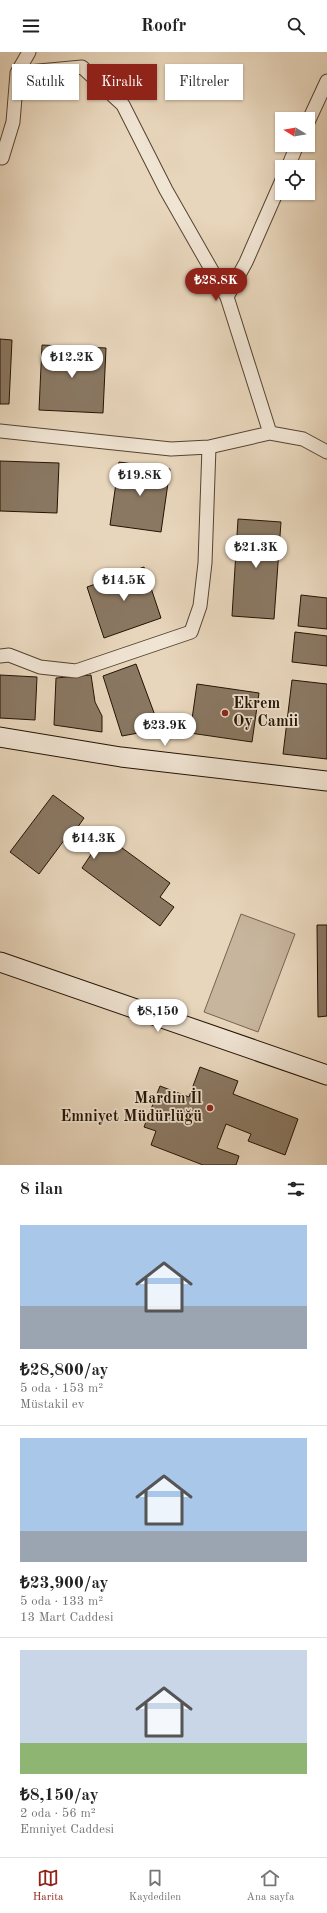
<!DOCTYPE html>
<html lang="tr">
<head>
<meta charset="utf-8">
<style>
  :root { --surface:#fff; --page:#f6f6f6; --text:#222; --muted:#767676; --line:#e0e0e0; --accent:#8f2418 }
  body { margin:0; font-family:"Old Standard TT",serif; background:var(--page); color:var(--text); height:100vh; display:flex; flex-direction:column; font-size:15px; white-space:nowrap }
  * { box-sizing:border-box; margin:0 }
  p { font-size:13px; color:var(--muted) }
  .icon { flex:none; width:22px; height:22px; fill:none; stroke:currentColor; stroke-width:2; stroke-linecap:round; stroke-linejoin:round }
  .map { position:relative; height:1113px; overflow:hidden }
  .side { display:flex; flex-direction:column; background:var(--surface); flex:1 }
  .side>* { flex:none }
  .banner { position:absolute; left:12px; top:12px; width:303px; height:36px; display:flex; gap:8px }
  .needle { width:26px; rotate:281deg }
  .buttons { position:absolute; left:275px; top:60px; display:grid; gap:8px }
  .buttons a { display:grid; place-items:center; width:40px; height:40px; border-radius:0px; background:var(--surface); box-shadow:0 1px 3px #0004; font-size:20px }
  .price { position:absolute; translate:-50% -34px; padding:0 9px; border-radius:14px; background:#fff; color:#222; font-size:13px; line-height:26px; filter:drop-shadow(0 1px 2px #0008) }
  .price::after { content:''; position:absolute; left:50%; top:24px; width:12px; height:9px; margin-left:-6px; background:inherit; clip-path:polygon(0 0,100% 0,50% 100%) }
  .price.selected { background:var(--accent); color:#fff }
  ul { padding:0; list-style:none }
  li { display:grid; align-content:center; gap:8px; height:212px; padding:0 20px }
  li+li { border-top:1px solid var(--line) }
  li span { display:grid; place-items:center; height:124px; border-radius:0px; color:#555 }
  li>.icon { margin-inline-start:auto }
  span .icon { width:72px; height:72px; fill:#fffc; stroke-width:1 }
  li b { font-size:17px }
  h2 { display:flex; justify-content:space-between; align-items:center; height:48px; padding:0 20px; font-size:17px }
  .chip { padding:0 14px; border-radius:0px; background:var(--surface); box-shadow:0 1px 3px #0004; font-size:14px; line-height:36px }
  .chip.selected { background:var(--accent); color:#fff }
  header { display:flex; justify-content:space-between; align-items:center; height:52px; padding:0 20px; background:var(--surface); font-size:18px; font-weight:700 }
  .dock { display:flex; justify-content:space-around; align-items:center; height:56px; border-top:1px solid var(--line); background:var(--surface); font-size:11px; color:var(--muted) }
  .dock a { display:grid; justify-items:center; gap:2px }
  .dock .selected { color:var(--accent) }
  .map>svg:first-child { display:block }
</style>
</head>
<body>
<header><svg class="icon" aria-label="menu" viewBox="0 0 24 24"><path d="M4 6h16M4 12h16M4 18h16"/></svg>Roofr<svg class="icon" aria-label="search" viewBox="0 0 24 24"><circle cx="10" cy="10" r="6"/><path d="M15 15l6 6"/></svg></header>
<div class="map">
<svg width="327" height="1113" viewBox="0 0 327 1113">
  <rect width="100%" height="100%" fill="#e8d6bc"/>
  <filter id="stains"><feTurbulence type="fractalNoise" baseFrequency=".005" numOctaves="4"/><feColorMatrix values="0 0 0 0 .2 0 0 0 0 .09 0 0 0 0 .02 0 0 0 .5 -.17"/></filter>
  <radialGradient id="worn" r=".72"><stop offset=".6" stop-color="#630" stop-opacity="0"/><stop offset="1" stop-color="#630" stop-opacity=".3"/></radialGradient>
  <path fill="#c7b59d" stroke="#766450" d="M241,862L295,882L258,980L204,960Z"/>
  <path fill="#8a7863" stroke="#241203" d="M0,287L12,288L9,352H0Z
    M42,293L106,296L103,361L39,358Z
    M0,409L59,411L57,461L0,459Z
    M119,410L170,417L161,480L110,473Z
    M238,467L281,470L274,567L232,564Z
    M144,515L161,566L104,586L87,535Z
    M301,543L327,546V577L298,574Z
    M295,580L327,584V614L292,610Z
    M136,612L160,677L122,684L103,624Z
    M0,623L37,625L35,668L0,666Z
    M91,623L95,650L102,664V680L54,673L56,626Z
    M292,628L327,632V707L283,702Z
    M197,632L259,641L252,690L190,681Z
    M53,743L84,766L75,779L95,793L103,782L170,831L160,845L174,855L160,874L82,816L92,801L68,783L39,822L10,800Z
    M317,873H327V964L318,965Z
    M200,1015L238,1029L233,1042L298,1067L285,1103L248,1089L251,1082L226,1072L217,1096L239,1104L236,1113H203L151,1093L156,1079L144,1075L160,1034L189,1045Z"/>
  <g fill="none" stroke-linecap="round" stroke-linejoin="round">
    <defs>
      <path id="street" d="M17,21L82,15L123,53L166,138L227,245
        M308,70L327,29
        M2,106L13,70L17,21L29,0
        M288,115L297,93
        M0,379L171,397L209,395L270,381L303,387L327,400
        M270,381L227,245L246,210L282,128
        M0,604L9,603L40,615L76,619L191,580L200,554L205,511L209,395"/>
      <path id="secondary" d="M0,685L121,705L327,729
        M0,910L327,1023"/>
    </defs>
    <use href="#street" stroke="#554331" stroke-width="15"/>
    <use href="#secondary" stroke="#241203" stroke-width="21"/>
    <use href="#street" stroke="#f0e4d3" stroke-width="13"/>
    <use href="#secondary" stroke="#f0e4d3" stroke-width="19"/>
  </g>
  <g fill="#8f2418" stroke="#f0e4d3" stroke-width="1.5">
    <circle cx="225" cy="661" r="4"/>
    <circle cx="210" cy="1056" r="4"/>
  </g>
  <g text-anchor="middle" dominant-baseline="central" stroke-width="3.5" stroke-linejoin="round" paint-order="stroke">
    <g font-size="16" font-weight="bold" fill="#241203" stroke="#f0e4d3" text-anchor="start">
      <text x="233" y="652">Ekrem<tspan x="233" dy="18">Oy Camii</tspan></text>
      <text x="202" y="1047" text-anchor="end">Mardin İl<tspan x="202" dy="18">Emniyet Müdürlüğü</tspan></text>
    </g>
  </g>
  <rect width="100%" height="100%" filter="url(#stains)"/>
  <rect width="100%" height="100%" fill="url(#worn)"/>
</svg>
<div class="buttons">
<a><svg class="needle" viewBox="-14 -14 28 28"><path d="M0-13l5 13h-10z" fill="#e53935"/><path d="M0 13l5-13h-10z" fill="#767676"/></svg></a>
<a><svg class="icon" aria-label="locate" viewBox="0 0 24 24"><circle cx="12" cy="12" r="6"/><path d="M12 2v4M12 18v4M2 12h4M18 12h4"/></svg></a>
</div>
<b class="price selected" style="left:216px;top:250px">₺28.8K</b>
<b class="price" style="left:72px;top:327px">₺12.2K</b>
<b class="price" style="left:140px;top:445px">₺19.8K</b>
<b class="price" style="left:256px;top:517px">₺21.3K</b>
<b class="price" style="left:124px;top:550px">₺14.5K</b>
<b class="price" style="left:165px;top:695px">₺23.9K</b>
<b class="price" style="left:94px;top:808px">₺14.3K</b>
<b class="price" style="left:158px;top:981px">₺8,150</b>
<div class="banner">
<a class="chip">Satılık</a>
<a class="chip selected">Kiralık</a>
<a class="chip">Filtreler</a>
</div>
</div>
<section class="side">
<h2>8 ilan<svg class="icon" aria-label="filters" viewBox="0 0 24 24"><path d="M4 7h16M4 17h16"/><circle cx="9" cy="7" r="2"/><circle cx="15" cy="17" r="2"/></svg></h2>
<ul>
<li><span style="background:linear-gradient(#a9c7e8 65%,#9aa5b1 0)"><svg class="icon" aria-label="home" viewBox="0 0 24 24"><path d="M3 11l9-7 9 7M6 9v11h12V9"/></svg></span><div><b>₺28,800/ay</b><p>5 oda · 153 m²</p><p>Müstakil ev</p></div></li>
<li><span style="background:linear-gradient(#a9c7e8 75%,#9aa5b1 0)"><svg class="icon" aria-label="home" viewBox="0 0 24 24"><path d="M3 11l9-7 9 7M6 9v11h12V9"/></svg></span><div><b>₺23,900/ay</b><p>5 oda · 133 m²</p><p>13 Mart Caddesi</p></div></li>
<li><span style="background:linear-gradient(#c9d6e8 75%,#8fb573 0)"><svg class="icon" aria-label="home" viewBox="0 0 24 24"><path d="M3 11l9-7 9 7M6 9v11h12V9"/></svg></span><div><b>₺8,150/ay</b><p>2 oda · 56 m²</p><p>Emniyet Caddesi</p></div></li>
</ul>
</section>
<nav class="dock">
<a class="selected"><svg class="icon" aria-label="map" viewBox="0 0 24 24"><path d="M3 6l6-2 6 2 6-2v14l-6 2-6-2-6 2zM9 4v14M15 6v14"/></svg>Harita</a>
<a><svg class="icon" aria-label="saved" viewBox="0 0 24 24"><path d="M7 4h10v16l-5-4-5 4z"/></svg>Kaydedilen</a>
<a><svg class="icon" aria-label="home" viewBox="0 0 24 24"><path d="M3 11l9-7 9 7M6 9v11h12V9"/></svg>Ana sayfa</a>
</nav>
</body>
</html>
